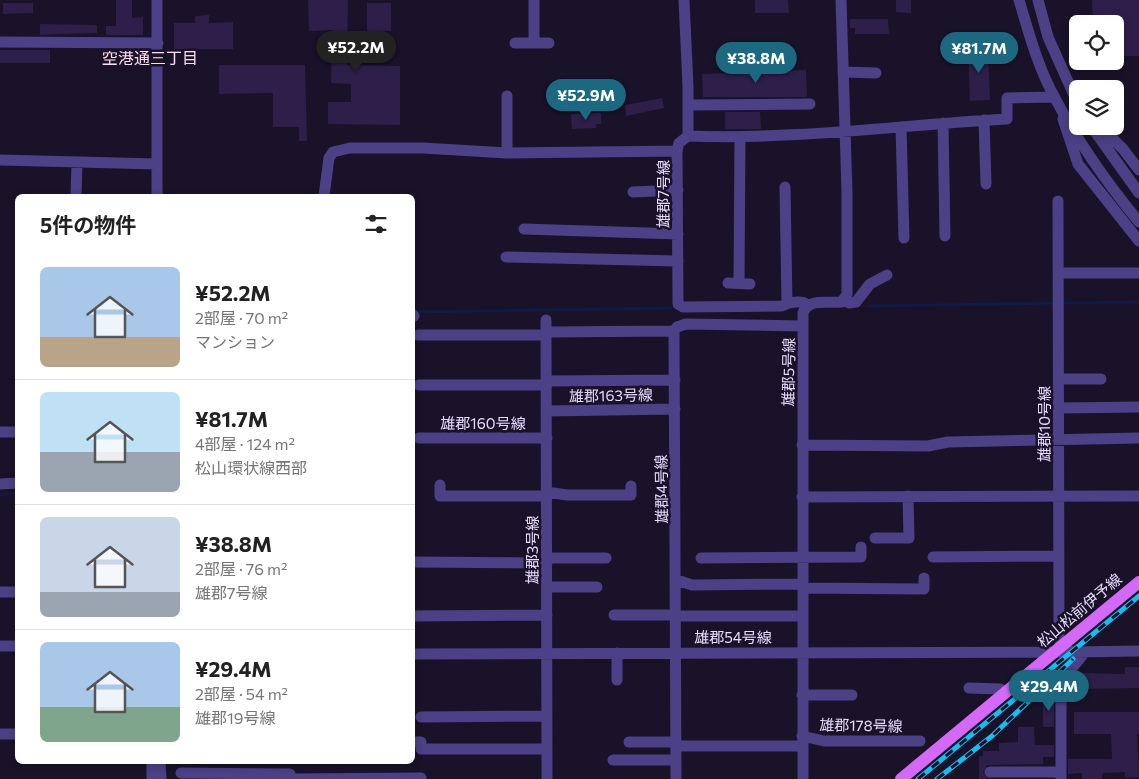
<!DOCTYPE html>
<html lang="ja">
<head>
<meta charset="utf-8">
<style>
  :root { --surface:#fff; --page:#f6f6f6; --text:#222; --muted:#767676; --line:#e0e0e0; --accent:#1b6880 }
  body { margin:0; font-family:Commissioner,"Noto Sans JP",sans-serif; background:var(--page); color:var(--text); height:100vh; display:flex; flex-direction:column; font-size:19px; white-space:nowrap }
  * { box-sizing:border-box; margin:0 }
  p { font-size:16px; color:var(--muted) }
  .icon { flex:none; width:28px; height:28px; fill:none; stroke:currentColor; stroke-width:2; stroke-linecap:round; stroke-linejoin:round }
  .map { position:relative; flex:1; overflow:hidden }
  .details { position:absolute; left:15px; top:194px; width:400px; height:570px; display:flex; flex-direction:column; background:var(--surface); border-radius:8px; box-shadow:0 2px 8px #0003 }
  .details>* { flex:none }
  .fabs { position:absolute; left:1069px; top:15px; display:grid; gap:10px }
  .fabs a { display:grid; place-items:center; width:55px; height:55px; border-radius:8px; background:var(--surface); box-shadow:0 2px 8px #0003; font-size:25px }
  .price { position:absolute; translate:-50% -42px; padding:0 11px; border-radius:18px; background:var(--accent); color:#fff; font-size:16px; line-height:32px; filter:drop-shadow(0 1px 2px #0008) }
  .price::after { content:''; position:absolute; left:50%; top:30px; width:15px; height:11px; margin-left:-8px; background:inherit; clip-path:polygon(0 0,100% 0,50% 100%) }
  .price.active { background:#222; color:#fff }
  ul { padding:0; list-style:none }
  li { display:flex; align-items:center; gap:15px; height:125px; padding:0 25px }
  li+li { border-top:1px solid var(--line) }
  li span { display:grid; place-items:center; flex:none; width:140px; height:100px; border-radius:8px; color:#555 }
  li>.icon { margin-inline-start:auto }
  span .icon { width:60px; height:60px; fill:#fffc; stroke-width:1 }
  li b { font-size:21px }
  h2 { display:flex; justify-content:space-between; align-items:center; height:60px; padding:0 25px; font-size:21px }
  .map>svg:first-child { display:block }
</style>
</head>
<body>
<div class="map">
<svg width="1139" height="779" viewBox="0 0 1139 779">
  <rect width="100%" height="100%" fill="#191229"/>
  <g fill="none" stroke-linecap="round" stroke-linejoin="round">
    <path stroke="#0e1b46" stroke-width="3" d="M868,306L1139,302
      M415,312L672,308
      M0,495L18,493"/>
  </g>
  <path fill="#2d1f49" d="M116,0H132V18L143,17V35H106V26H116Z
    M308,0H348L347,65L400,66V125L328,124V102H351V84L331,83L332,30L309,31Z
    M755,0H788L789,13H755Z
    M896,0H911V13L896,12Z
    M1092,0H1139V56H1115V24H1093Z
    M3,3H33V13L3,14Z
    M367,3H391V31H367Z
    M209,15V23L233,22V49H174V23H195V16Z
    M850,19H888L889,34H855V28H850Z
    M40,24L97,25V33L40,35Z
    M988,48L990,100L970,101L968,49Z
    M0,50H50V63H0Z
    M219,65H305L307,141H299V127H273V93L219,94Z
    M806,70L807,97H703L702,74Z
    M662,98L664,108L626,116L625,105Z
    M725,112H760L761,129H725Z
    M601,113V124H596V128L572,129L571,114Z
    M1125,667H1139V688L1079,689L1078,673L1125,674Z
    M1054,694V727H1043V699Z
    M1074,712H1139V734H1137L1139,777L1125,778V772L1103,773L1102,779H1082V773L1068,774V759H1112L1111,734H1074Z
    M1018,727H1034L1035,745H1054V757H1043V764L987,765L983,772L988,779H979V756H983V751H999V743L1018,742Z"/>
  <g fill="none" stroke-linecap="round" stroke-linejoin="round">
    <path stroke="#4c4086" stroke-width="11" d="M684,0L688,86V136L679,143L677,151L678,304L683,307L782,306C789,302 802,300 808,305
      M1019,0C1029,33 1038,68 1055,98C1078,142 1107,183 1139,222
      M1038,0L1048,37L1078,104
      M0,42L158,43
      M515,43H549
      M534,43V0
      M843,72L876,73
      M507,96V153
      M688,105L810,104
      M1063,119L1078,164L1139,241
      M984,120L986,184
      M943,123L945,236
      M1091,126L1139,193
      M1100,126L1123,149L1139,170
      M901,127L904,238
      M688,136C795,140 901,125 1007,119V98L1054,97
      M0,160L157,164
      M785,187L787,303
      M633,192L678,190
      M76,196L77,162
      M157,196V0
      M324,196L329,158L333,152L350,148H423L507,153L677,151
      M1058,201L1059,640L1062,647L1072,652L1139,651
      M524,229L678,234
      M506,257L678,261
      M1059,273H1139
      M728,283L750,284
      M739,283L740,138
      M844,300L849,303L856,302L870,284L887,275
      M412,314L414,316
      M546,320L547,779
      M546,332L674,331
      M418,335H546
      M1059,379H1101
      M547,381L675,380
      M419,385H547
      M1059,408L1139,407
      M547,411L675,409
      M0,432H18
      M419,438H547
      M802,445L928,446L948,442L1139,438
      M0,484L18,483
      M440,485V496H547
      M547,492L567,495H631V486
      M802,497L1139,496
      M875,538H909L908,496
      M933,557L1059,556
      M547,558H606
      M701,558L861,557V547
      M412,562L547,563
      M677,580L692,585L803,584
      M547,587H597
      M803,588L924,589V578
      M0,592H18
      M614,615H677
      M412,616L547,615
      M677,616H803
      M0,646H18
      M617,653V680
      M412,654L1072,652
      M969,688L1000,689L1006,692
      M802,695H852
      M421,717L546,716
      M0,734H18
      M802,736L824,741H920
      M412,742H421
      M629,742H676
      M676,746H802
      M421,749H547
      M613,760H676
      M152,761V779
      M160,761L161,779
      M990,772H1061
      M181,773L290,774
      M290,779L421,778
      M676,779L674,331L677,327L686,324L803,326
      M803,779V313C809,297 828,304 842,302L847,294V192L841,0
      M1061,779V685C1065,672 1078,664 1084,652"/>
    <path stroke="#d569f7" stroke-width="12" d="M901,779L1139,582"/>
    <defs>
      <path id="rail" d="M918,779L1139,596
        M937,779L992,736L1073,659"/>
    </defs>
    <use href="#rail" stroke="#13bef2" stroke-width="5"/>
    <use href="#rail" stroke="#191229" stroke-width="3" stroke-dasharray="9" stroke-linecap="butt"/>
  </g>
  <g text-anchor="middle" dominant-baseline="central" stroke-width="5" stroke-linejoin="round" paint-order="stroke">
    <g font-size="15" fill="#e4dcfd" stroke="#191229">
      <text transform="translate(663 194) rotate(-90)">雄郡7号線</text>
      <text transform="translate(788 372) rotate(-89)">雄郡5号線</text>
      <text transform="translate(611 395) rotate(-1)">雄郡163号線</text>
      <text x="483" y="423">雄郡160号線</text>
      <text transform="translate(1044 424) rotate(-90)">雄郡10号線</text>
      <text transform="translate(661 489) rotate(-91)">雄郡4号線</text>
      <text transform="translate(532 550) rotate(-90)">雄郡3号線</text>
      <text transform="translate(1079 610) rotate(-40)">松山松前伊予線</text>
      <text x="733" y="637">雄郡54号線</text>
      <text transform="translate(861 725) rotate(1)">雄郡178号線</text>
    </g>
    <g font-size="16" fill="#fddeee" stroke="#191229">
      <text x="150" y="57">空港通三丁目</text>
    </g>
  </g>
</svg>
<div class="fabs">
<a><svg class="icon" aria-label="locate" viewBox="0 0 24 24"><circle cx="12" cy="12" r="6"/><path d="M12 2v4M12 18v4M2 12h4M18 12h4"/></svg></a>
<a><svg class="icon" aria-label="layers" viewBox="0 0 24 24"><path d="M12 4l9 5-9 5-9-5zM3 14l9 5 9-5"/></svg></a>
</div>
<b class="price active" style="left:356px;top:73px">¥52.2M</b>
<b class="price" style="left:979px;top:74px">¥81.7M</b>
<b class="price" style="left:756px;top:84px">¥38.8M</b>
<b class="price" style="left:586px;top:121px">¥52.9M</b>
<b class="price" style="left:1049px;top:712px">¥29.4M</b>
<section class="details">
<h2>5件の物件<svg class="icon" aria-label="filters" viewBox="0 0 24 24"><path d="M4 7h16M4 17h16"/><circle cx="9" cy="7" r="2"/><circle cx="15" cy="17" r="2"/></svg></h2>
<ul>
<li><span style="background:linear-gradient(#a9c7e8 70%,#b9a48a 0)"><svg class="icon" aria-label="home" viewBox="0 0 24 24"><path d="M3 11l9-7 9 7M6 9v11h12V9"/></svg></span><div><b>¥52.2M</b><p>2部屋 · 70 m²</p><p>マンション</p></div></li>
<li><span style="background:linear-gradient(#bfe0f5 60%,#9aa5b1 0)"><svg class="icon" aria-label="home" viewBox="0 0 24 24"><path d="M3 11l9-7 9 7M6 9v11h12V9"/></svg></span><div><b>¥81.7M</b><p>4部屋 · 124 m²</p><p>松山環状線西部</p></div></li>
<li><span style="background:linear-gradient(#c9d6e8 75%,#9aa5b1 0)"><svg class="icon" aria-label="home" viewBox="0 0 24 24"><path d="M3 11l9-7 9 7M6 9v11h12V9"/></svg></span><div><b>¥38.8M</b><p>2部屋 · 76 m²</p><p>雄郡7号線</p></div></li>
<li><span style="background:linear-gradient(#a9c7e8 65%,#7fa58c 0)"><svg class="icon" aria-label="home" viewBox="0 0 24 24"><path d="M3 11l9-7 9 7M6 9v11h12V9"/></svg></span><div><b>¥29.4M</b><p>2部屋 · 54 m²</p><p>雄郡19号線</p></div></li>
</ul>
</section>
</div>
</body>
</html>
